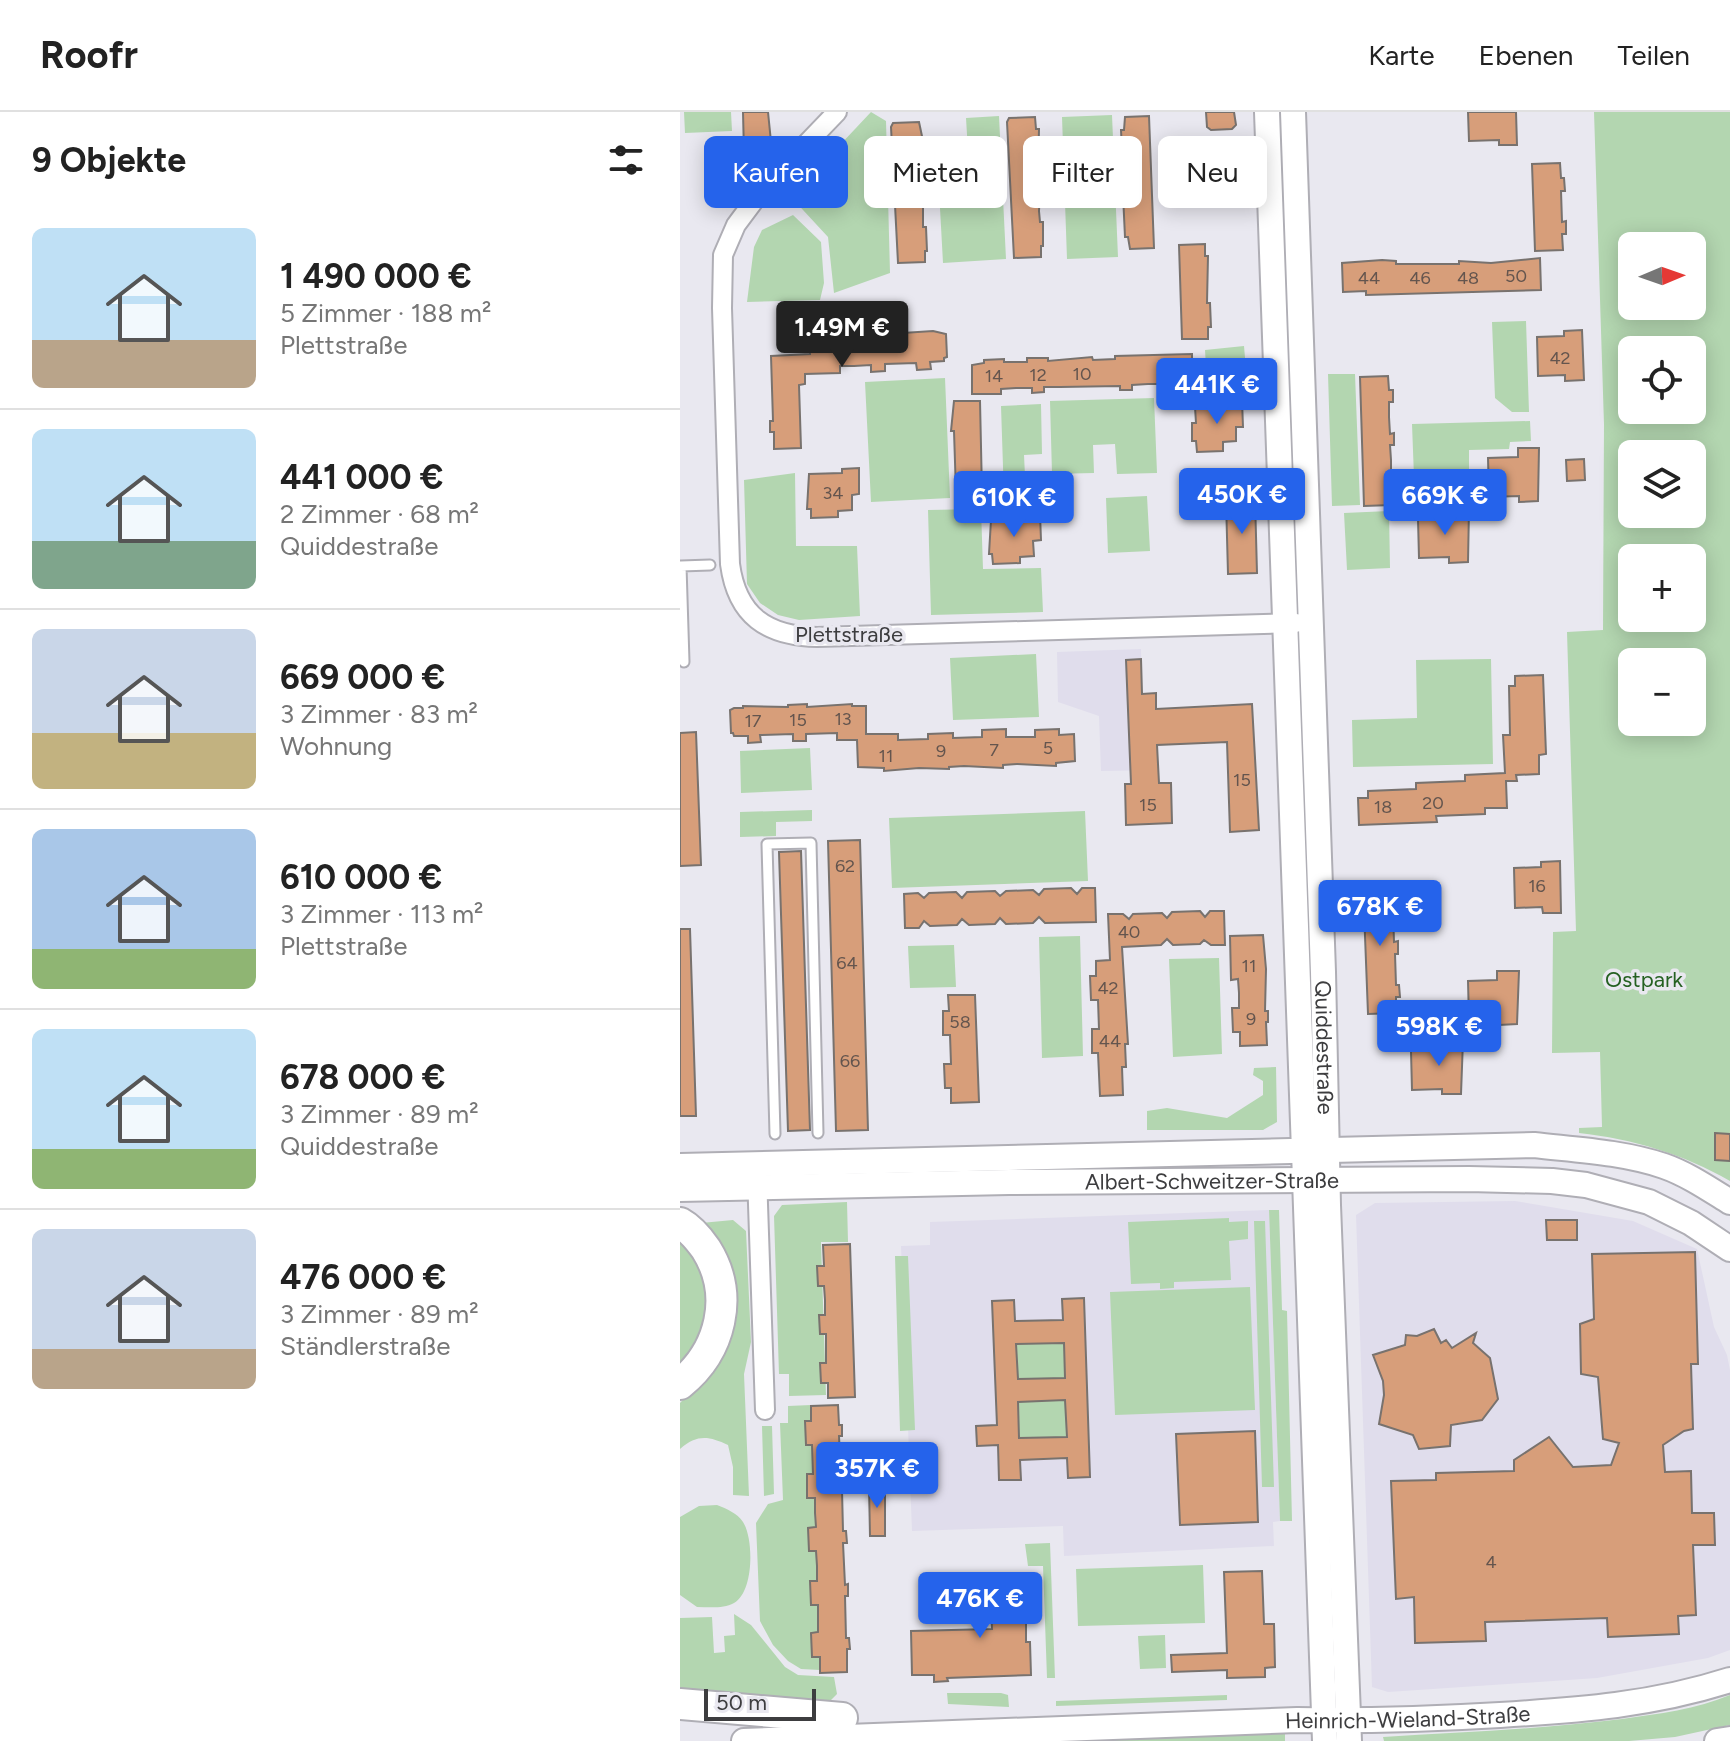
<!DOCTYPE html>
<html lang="de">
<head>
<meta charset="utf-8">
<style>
  :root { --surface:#fff; --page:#f6f6f6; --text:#222; --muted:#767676; --line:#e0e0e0; --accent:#2563eb }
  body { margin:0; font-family:Figtree,sans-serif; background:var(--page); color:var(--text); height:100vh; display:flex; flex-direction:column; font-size:30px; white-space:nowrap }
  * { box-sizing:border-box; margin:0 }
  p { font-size:26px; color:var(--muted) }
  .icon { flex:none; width:44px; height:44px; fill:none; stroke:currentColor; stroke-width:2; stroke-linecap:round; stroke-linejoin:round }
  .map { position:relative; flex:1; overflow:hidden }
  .sheet { display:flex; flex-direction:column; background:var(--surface); width:680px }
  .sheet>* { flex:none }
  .banner { position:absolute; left:24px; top:24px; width:760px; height:72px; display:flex; gap:16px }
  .needle { width:52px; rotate:88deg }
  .fabs { position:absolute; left:938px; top:120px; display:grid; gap:16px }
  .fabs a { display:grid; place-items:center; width:88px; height:88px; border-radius:12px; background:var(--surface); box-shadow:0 4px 20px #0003; font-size:40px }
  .scale { position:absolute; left:24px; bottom:20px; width:112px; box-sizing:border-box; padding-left:8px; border:4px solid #3d3d3f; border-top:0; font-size:22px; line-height:28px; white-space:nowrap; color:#3d3d3f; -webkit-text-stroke:6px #e9e8f0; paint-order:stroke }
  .price { position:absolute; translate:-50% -68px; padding:0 18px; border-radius:8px; background:var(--accent); color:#fff; font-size:26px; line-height:52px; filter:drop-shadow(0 2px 4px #0008) }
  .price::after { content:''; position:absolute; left:50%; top:48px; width:24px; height:18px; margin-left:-12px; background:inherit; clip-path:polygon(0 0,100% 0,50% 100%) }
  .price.on { background:#222; color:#fff }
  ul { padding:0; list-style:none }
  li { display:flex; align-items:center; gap:24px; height:200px; padding:0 32px }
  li+li { border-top:2px solid var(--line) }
  li span { display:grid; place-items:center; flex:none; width:224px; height:160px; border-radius:12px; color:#555 }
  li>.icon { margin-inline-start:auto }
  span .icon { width:96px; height:96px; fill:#fffc; stroke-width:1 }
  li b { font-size:34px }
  h2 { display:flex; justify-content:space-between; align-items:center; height:96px; padding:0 32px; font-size:34px }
  .tag { padding:0 28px; border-radius:12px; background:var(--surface); box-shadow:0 4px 20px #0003; font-size:28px; line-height:72px }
  .tag.on { background:var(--accent); color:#fff }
  header { display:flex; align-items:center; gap:48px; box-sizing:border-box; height:112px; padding:0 40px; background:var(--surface); border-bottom:2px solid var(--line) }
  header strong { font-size:38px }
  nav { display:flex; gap:44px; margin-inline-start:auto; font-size:28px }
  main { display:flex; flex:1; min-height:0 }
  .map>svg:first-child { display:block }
</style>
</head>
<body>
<header>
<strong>Roofr</strong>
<nav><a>Karte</a><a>Ebenen</a><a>Teilen</a></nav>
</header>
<main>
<section class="sheet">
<h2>9 Objekte<svg class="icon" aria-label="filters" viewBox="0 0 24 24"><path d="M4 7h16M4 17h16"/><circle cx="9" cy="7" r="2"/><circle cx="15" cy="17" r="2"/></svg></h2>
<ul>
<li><span style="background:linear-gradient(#bfe0f5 70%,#b9a48a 0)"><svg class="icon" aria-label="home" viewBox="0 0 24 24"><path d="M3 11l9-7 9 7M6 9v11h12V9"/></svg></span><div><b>1 490 000 €</b><p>5 Zimmer · 188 m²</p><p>Plettstraße</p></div></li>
<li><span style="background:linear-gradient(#bfe0f5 70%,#7fa58c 0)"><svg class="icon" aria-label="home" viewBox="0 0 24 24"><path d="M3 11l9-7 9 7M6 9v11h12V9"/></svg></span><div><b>441 000 €</b><p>2 Zimmer · 68 m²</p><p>Quiddestraße</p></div></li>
<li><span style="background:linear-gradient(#c9d6e8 65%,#c2b280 0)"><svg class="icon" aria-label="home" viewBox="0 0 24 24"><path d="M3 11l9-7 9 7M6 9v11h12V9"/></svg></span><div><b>669 000 €</b><p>3 Zimmer · 83 m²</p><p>Wohnung</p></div></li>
<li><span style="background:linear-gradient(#a9c7e8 75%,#8fb573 0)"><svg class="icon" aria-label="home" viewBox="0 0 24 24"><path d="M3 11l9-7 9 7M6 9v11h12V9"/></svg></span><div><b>610 000 €</b><p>3 Zimmer · 113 m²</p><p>Plettstraße</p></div></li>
<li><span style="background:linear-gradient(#bfe0f5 75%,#8fb573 0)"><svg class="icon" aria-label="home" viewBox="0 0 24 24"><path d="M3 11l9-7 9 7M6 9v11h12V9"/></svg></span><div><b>678 000 €</b><p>3 Zimmer · 89 m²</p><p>Quiddestraße</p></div></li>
<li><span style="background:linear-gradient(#c9d6e8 75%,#b9a48a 0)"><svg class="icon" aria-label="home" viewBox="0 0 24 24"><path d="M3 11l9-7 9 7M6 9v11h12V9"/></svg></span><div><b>476 000 €</b><p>3 Zimmer · 89 m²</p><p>Ständlerstraße</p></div></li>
</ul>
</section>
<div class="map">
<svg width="1050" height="1629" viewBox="0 0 1050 1629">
  <rect width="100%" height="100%" fill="#e9e8f0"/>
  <path fill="#e0ddec" d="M461,537L462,581H476L478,658L421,659L419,604L378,590L377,540Z
    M835,1089L953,1109L1017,1137L1034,1215L1047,1243L1050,1258V1538L1028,1546L917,1566L708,1580L692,1575L676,1103L695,1091Z
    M589,1098L600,1409L593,1410L594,1434L384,1444L383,1414L232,1419L221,1134L250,1133V1110Z"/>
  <path fill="#b3d6b0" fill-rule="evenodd" d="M4,0H51L52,19L5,21Z
    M191,0L206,9L210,161L154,181L148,125L111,85Z
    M914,0H1050V1069C1003,1042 953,1027 899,1021V1016L922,1015L920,940L872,941L873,820L896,819L887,520L923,518L924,312ZM952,134H1012V194H952ZM952,238H1012V298H952ZM952,342H1012V402H952ZM952,446H1012V506H952ZM952,550H1012V610H952Z
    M432,3L438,145L387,147L382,5Z
    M319,4L326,147L263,151L257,41L288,39L286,6Z
    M113,103L141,130L144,171L140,188L67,190L74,135L82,118Z
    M846,209L849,300H832L815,286L812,210Z
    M564,234L567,269L527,271L525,238Z
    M648,262H675L680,393L652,394Z
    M265,266L270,386L191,390L185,270Z
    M474,286L477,361L437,362L435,332L413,333L414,361L372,362L370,289Z
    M361,292L362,342L344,343L346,385H324L321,294Z
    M850,309L851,329L830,330L829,337L789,338V390L735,392L732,312Z
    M115,361L116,434H177L180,504L119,508L98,503L80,491L67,472L64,368Z
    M467,384L470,439L428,441L426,386Z
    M301,397L303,457L361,456L363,500L251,503L248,398Z
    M709,399L710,456L667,458L664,401Z
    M356,542L359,605L273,608L270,546Z
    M811,547L813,652L673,655L672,608L737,606L736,548Z
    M130,636L132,678L61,681L60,639Z
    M132,698V709L96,710V724L60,725V700Z
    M405,699L408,769L212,776L209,706Z
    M400,824L403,944L362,946L359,825Z
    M274,833L276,875L230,876L228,834Z
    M539,846L542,942L493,945L489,847Z
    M596,955L597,1010L583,1018H467V999L487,996L547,1006L583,983V969L573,963L574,956Z
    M167,1090L168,1130H141L146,1283L109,1284V1262H99L94,1104L102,1093Z
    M589,1098H599L602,1198L607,1199L612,1409H600Z
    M549,1106V1110L568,1109V1127L549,1129L551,1168L494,1170V1176L480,1177V1171L451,1172L448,1110Z
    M53,1108L66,1119L71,1230L64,1262L69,1384L53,1383V1355L48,1333C29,1324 17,1322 0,1337V1291L40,1249L47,1226L21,1111Z
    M574,1109H585L594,1375H582Z
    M0,1118L20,1149L30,1189L20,1229L0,1256Z
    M215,1144H228L235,1318L220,1319Z
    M570,1175L575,1298L435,1303L430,1180Z
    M384,1231L385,1266L338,1267L336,1232Z
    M385,1288L387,1325L339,1326L338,1290Z
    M131,1293L140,1558L121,1557L108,1549L93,1533L80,1509L76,1411L88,1392L103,1388L100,1311H108V1294Z
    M82,1314H92L94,1382L84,1384Z
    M37,1393C47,1397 57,1401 63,1410C74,1427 74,1480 54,1491C43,1497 29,1495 17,1495L0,1483V1405L19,1394Z
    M370,1431L375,1566H367L363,1454H348L345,1432Z
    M523,1453L525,1511L398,1514L396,1457Z
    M54,1502L71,1513L105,1555L118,1563L154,1565L157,1582L146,1593L0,1577V1506L32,1505L34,1541L45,1540L44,1524L55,1523Z
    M485,1523L486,1556L460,1557L458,1524Z
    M267,1581H321L328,1583L329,1595L268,1592Z
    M547,1583V1588L376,1594V1589Z
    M1050,1583V1613L995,1625L949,1629H704L703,1625C783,1620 863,1617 942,1607C978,1602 1017,1597 1050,1583Z
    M605,1615V1629H205Z"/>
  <path fill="#d79e7a" stroke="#78726e" stroke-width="2" fill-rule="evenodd" d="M63,0H88L92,40L64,41Z
    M526,0H554L556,13L552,17L531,18L527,15Z
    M788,0H836L837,33H819V28L789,29Z
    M469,4L474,136L450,137L448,125H445L442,61H445V38H442L441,18H444L445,5Z
    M355,5L356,17H359L358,63H361L359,99L360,110H363V134H361V145L334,146L327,10L329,6Z
    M239,10L243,29L246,92H243V115H246L247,139H245V150L218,151L211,15L213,11Z
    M880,51L881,66H884L885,79H881L882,110L886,109V122H882L883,138L855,139L852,52Z
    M525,132V144H528L527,191H530L531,215H528V227H502L499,133Z
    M860,146L861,178L686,183V179L663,180L662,151L702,148L716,149V152H779V149L811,151Z
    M902,218L904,268L885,269V263L858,264L857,225L884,224V219Z
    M253,219L266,222L267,245L264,246V249L250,250L251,257L237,258L236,251L205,252V259L191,260V253L174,254H160V261L125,262V272L119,273L121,336L94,337V320H90V309H93L91,244L130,242L129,227L142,225V223L162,222V225Z
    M512,242V271L495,272V277H484V272H468L452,273V278H440V274L380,275H364V280L352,281V276H336L321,277V282H292V253L304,251V248L324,247V250H347V246H368V249L412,245L413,248L435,247V244Z
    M708,264L709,278H713V290H709V305L710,322L714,321V333H710L711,348V364H715L716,376H711L712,393L684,394L680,265Z
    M562,288L563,315H556V329L543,330V339L517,340L516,329H512V311H516L515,295L546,294V289Z
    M274,289H300L302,380L276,381L274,319H271Z
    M838,336H859L858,389L839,390V384L809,385L808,346L838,345Z
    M904,347L905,368L887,369L886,348Z
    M179,356V382L172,383V398L158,399V405L131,406V397H127L129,362L162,361V357Z
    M575,387L577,461L548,462L546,388Z
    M768,397H789L788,450L769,451V445L739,446L738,407H768Z
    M360,402L361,428L353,429L354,444L340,445V451L313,452L312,442H309L311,408L343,407V403Z
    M461,547L462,582L476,581V597L572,592L579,718L550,720L547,630L477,633L479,671H491L492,711L446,713L445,672H451L446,548Z
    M863,563L866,642L859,643V662L836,663L837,669H826L827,696H805V702L756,704L757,710L679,713L678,686H688V679L736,677V671L785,669V663L825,661L823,623H830L829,574H835V564Z
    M127,592V595L172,592V594H186V622H218V628L248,627V622L273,621V626L302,625V618L326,617V625H355V618L379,617V623L394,622L395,649L376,651V654L337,652L323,653V656L284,654L269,655V657L239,656L204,659V656L178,655L177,628H157V621L126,622V629H113V622L80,623L81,630L68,631V624H54L53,621H51L50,598L54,596H63V594L108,595V593Z
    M16,620L21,753L0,754V621Z
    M180,728L188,1018L156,1019L148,729Z
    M121,739L130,1018L108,1019L99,740Z
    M880,749L881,801H863L862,795L835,796L834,756L861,755V750Z
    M712,771L713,787H716L717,798H713L714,830L718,829V842H715L716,873H719L720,885H716V901L688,902L683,772Z
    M391,776L397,782L402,776H415L416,810L365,811L359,805L353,811L326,812L320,806L315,812L289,813L282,807L277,813L250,814L244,809L239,816H225L224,782L238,781L244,786L249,781L276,780L282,786L287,780L315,779L320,784L326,779L353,778L359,783L364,777Z
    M520,799L525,805L530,799H544L545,833H531L524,828L520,832L493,833L487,827L481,833L442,835L448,932H445L446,955H442L443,983L420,984L418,941H412V917H419L418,888H411L410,864H416V849L430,848L428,802H443L449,807L453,802L482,801L487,806L492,800Z
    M0,817H10L16,1004H0Z
    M583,823L586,857L585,899H588V910H586L587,933L560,934V920H553L552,896H559V881L558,867L551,868L550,824Z
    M817,859H839L837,912L819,913L818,907L789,908L788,869L817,868Z
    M268,883H295L299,990L271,991V976H265L264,952H271L270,923H263V899H269Z
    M761,928H783L781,982H762V977L732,978L731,939L761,938Z
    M1035,1021L1050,1022V1049L1035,1048Z
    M866,1108H897V1128H867Z
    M170,1132L175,1285L148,1286V1271H141L140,1251H146V1222H140L139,1203H145V1188L144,1174H138L137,1154H144L143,1133Z
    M1015,1140L1018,1252H1011L1013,1317L1004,1319L983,1333L985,1360L1011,1359L1012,1401H1034L1035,1433H1013L1016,1503L998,1504L999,1522L928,1525L927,1506L805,1510L806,1529L735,1531L734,1485L716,1487L711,1369L756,1368V1361L834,1359V1348L869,1325L893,1355L931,1353L939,1331L923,1327L918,1265L901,1262L900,1212L914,1207L912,1142Z
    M404,1186L410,1365L388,1366L387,1346L340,1348L341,1368H319L318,1333L297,1334L296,1314L317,1313L312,1189L334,1188L335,1209L383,1208L382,1187ZM384,1231L385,1266L338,1267L336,1232ZM385,1288L387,1325L339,1326L338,1290Z
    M754,1217L761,1231L766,1228L772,1236L796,1221L793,1231L810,1246L818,1287L802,1308L771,1313L770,1334L739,1337L733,1323L699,1312L704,1283L703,1269L693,1243L725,1233L726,1223L737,1224Z
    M158,1293L159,1313H162V1324H159L161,1366H164L165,1378H162L163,1419H166L167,1431H163L165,1473L168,1472V1484H165L166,1526H169L170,1537H167V1560L140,1561V1545H132L131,1521L138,1520V1493H131L130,1469H137V1454L136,1439H129L128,1416L136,1415L135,1401V1386H127V1362H133L132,1333H126L125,1309H131V1294Z
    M575,1319L578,1410L500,1413L496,1322Z
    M205,1373V1424H190L189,1374Z
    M582,1459L584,1512H594L595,1555L585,1556V1565L547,1566V1558L492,1560L491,1543L547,1541L544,1460Z
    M346,1465V1530H350L351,1563L267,1566L268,1569L254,1570V1563H232L231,1519L312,1517L311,1493H306L305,1466Z"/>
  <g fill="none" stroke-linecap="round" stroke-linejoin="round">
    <defs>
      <path id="service" d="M4,550L1,454L30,453
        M95,1022L87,732L131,731L138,1021"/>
      <path id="minor" d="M157,0L82,78L56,113L43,143L42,196L50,452C57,504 87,524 137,525L616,511
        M77,1063L85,1298"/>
      <g id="secondary">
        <path d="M587,0L645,1629"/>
        <path id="s1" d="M613,0L643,860L648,1093L669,1629"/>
        <path d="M0,1054L854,1033C898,1038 942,1040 984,1054C1007,1062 1029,1077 1050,1090"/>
        <path id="s2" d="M0,1077L329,1070L789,1067L872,1069L906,1073L969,1090L1011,1111L1050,1137"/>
        <path id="s3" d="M64,1629L617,1608C685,1609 752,1607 820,1603C901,1598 972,1593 1050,1568"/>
        <path d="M1037,1629L1050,1627"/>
      </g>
      <path id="trunk" d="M0,1111C11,1117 19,1127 26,1137C55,1183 41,1239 0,1272
        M0,1592L162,1606"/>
    </defs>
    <use href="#service" stroke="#afaeb5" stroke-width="13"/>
    <use href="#minor" stroke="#afaeb5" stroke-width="22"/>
    <use href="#secondary" stroke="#afaeb5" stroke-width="28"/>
    <use href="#trunk" stroke="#afaeb5" stroke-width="34"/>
    <use href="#service" stroke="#fff" stroke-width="9"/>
    <use href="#minor" stroke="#fff" stroke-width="18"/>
    <use href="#secondary" stroke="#fff" stroke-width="24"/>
    <use href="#trunk" stroke="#fff" stroke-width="30"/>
  </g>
  <g text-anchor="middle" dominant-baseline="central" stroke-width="7" stroke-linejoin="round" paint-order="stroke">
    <g font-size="18" fill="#64554e">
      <text x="836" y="164">50</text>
      <text x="689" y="166">44</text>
      <text x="740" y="166">46</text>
      <text x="788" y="166">48</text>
      <text x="880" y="246">42</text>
      <text x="402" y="262">10</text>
      <text x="358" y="263">12</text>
      <text x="314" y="264">14</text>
      <text x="153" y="381">34</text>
      <text x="163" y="607">13</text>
      <text x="118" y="608">15</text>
      <text x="73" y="609">17</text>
      <text x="368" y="636">5</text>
      <text x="314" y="638">7</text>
      <text x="261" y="639">9</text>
      <text x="206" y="644">11</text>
      <text x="562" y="668">15</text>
      <text x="753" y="691">20</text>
      <text x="468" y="693">15</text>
      <text x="703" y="695">18</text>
      <text x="165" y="754">62</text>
      <text x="857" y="774">16</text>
      <text x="449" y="820">40</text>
      <text x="167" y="851">64</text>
      <text x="569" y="854">11</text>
      <text x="428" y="876">42</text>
      <text x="571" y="907">9</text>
      <text x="280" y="910">58</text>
      <text x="430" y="929">44</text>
      <text x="170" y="949">66</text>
      <text x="811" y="1450">4</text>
    </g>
    <g font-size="22" fill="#3d3d3f" stroke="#e9e8f0">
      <text x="169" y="522">Plettstraße</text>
      <text stroke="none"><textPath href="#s1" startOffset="936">Quiddestraße</textPath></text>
      <text stroke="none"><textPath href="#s2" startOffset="532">Albert-Schweitzer-Straße</textPath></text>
      <text stroke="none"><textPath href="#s3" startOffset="664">Heinrich-Wieland-Straße</textPath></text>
    </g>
    <g font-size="22" fill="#256122" stroke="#e9e8f0">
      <text x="964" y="867">Ostpark</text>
    </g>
  </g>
</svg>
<div class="fabs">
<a><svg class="needle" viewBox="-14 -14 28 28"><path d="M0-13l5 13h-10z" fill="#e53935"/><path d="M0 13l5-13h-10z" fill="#767676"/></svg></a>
<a><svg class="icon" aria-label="locate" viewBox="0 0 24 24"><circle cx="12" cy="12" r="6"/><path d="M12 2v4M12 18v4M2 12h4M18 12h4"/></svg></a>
<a><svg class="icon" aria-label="layers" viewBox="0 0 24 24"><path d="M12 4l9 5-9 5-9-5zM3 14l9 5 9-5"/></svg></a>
<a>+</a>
<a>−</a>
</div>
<div class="scale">50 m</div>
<b class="price on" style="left:162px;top:257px">1.49M €</b>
<b class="price" style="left:537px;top:314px">441K €</b>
<b class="price" style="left:562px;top:424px">450K €</b>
<b class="price" style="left:765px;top:425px">669K €</b>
<b class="price" style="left:334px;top:427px">610K €</b>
<b class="price" style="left:700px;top:836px">678K €</b>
<b class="price" style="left:759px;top:956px">598K €</b>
<b class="price" style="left:197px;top:1398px">357K €</b>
<b class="price" style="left:300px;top:1528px">476K €</b>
<div class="banner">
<a class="tag on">Kaufen</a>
<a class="tag">Mieten</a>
<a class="tag">Filter</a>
<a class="tag">Neu</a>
</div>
</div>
</main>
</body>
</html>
